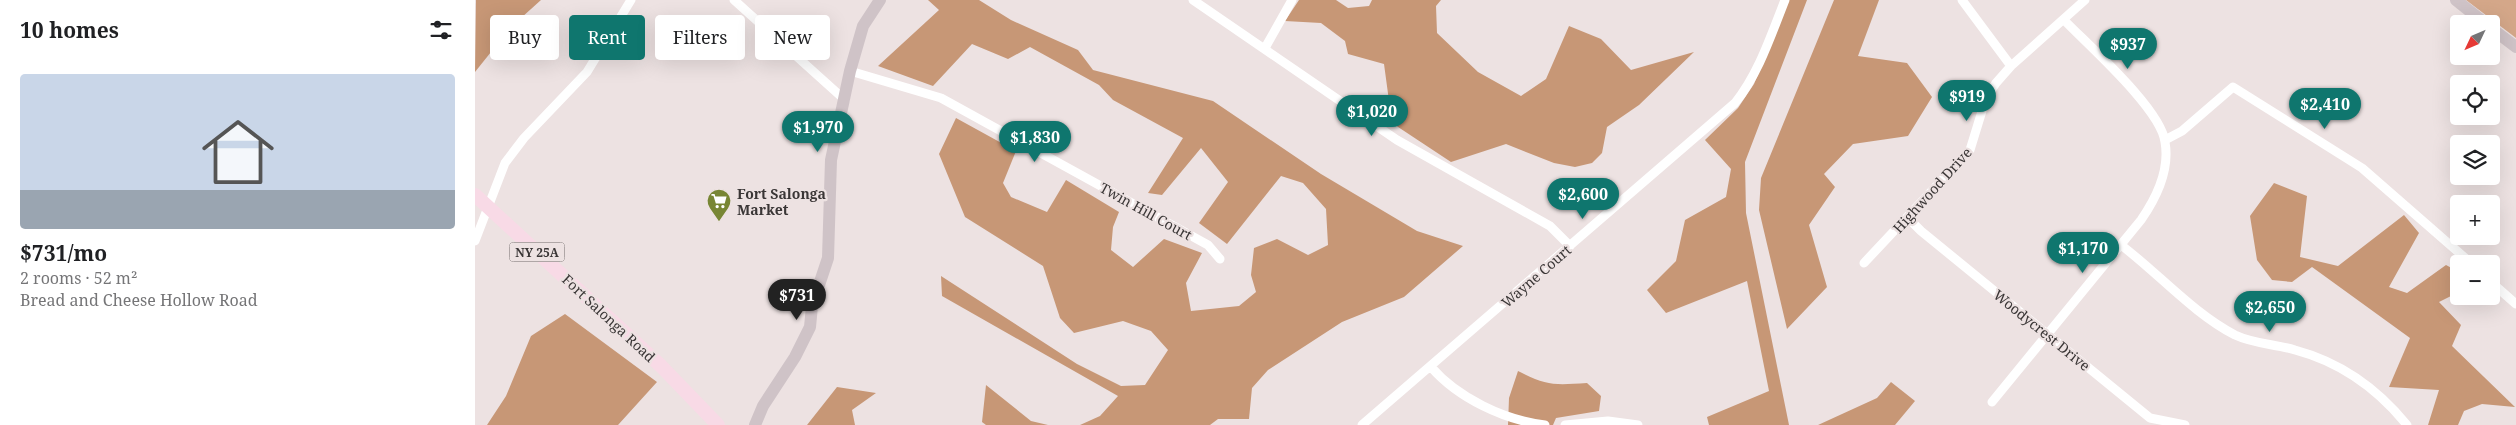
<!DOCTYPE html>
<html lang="en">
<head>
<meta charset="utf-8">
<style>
  :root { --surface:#fff; --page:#f6f6f6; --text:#202124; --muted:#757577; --accent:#0f766e }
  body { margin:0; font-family:"Noto Serif",serif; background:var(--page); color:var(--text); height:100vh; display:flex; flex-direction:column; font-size:19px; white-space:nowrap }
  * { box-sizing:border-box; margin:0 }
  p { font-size:16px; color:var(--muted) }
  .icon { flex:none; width:28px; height:28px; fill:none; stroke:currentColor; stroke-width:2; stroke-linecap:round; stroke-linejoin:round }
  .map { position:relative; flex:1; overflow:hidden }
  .drawer { display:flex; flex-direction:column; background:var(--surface); width:475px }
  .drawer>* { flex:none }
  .hud { position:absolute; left:15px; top:15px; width:475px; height:45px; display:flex; gap:10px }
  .needle { width:32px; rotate:226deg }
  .controls { position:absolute; left:1975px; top:15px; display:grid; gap:10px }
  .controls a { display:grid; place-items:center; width:50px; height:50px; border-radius:5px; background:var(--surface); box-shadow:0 5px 20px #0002; font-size:25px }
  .price { position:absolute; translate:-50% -42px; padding:0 11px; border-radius:18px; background:var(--accent); color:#fff; font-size:16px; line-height:32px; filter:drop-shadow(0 1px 2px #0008) }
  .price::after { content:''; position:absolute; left:50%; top:30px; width:15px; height:11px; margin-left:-8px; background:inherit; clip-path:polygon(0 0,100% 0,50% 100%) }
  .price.selected { background:#222; color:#fff }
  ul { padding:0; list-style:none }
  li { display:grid; align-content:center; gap:10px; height:265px; padding:0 20px }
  li span { display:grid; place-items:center; height:155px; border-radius:5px; color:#555 }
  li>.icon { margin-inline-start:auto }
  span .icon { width:90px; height:90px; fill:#fffc; stroke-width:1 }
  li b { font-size:21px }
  h2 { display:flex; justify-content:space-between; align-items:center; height:60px; padding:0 20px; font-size:21px }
  .pill { padding:0 18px; border-radius:5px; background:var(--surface); box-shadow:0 5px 20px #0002; font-size:18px; line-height:45px }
  .pill.selected { background:var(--accent); color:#fff }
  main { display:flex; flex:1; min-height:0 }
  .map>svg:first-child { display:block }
</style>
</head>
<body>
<main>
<section class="drawer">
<h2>10 homes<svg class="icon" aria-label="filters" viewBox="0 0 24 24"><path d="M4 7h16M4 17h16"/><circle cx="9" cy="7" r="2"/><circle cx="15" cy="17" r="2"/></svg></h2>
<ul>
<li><span style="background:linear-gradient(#c9d6e8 75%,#9aa5b1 0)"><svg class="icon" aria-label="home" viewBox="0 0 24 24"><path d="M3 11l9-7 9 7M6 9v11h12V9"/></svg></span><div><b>$731/mo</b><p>2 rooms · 52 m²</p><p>Bread and Cheese Hollow Road</p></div></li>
</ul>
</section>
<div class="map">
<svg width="2041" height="425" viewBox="0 0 2041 425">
  <rect width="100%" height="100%" fill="#ede2e2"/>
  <path fill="#d4a789" d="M1991,0H2041V38Z"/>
  <path fill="#c79776" d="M1,0H66L36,27L0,72Z
    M453,0H504L536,20L603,50L618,70L738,101L846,174L942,231L988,246L929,297L867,322L793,370L777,388L774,419H743L735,425H605L625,416L643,396L467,296L466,276L602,364L646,386L670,385L693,350L676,331L648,321L599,333L585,318L568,266L490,217L464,154L481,118L541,151L528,183L536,197L572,212L591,180L644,212L638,227L636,250L658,267L689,239L727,253L711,283L716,311L764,306L781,292L776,275L779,248L802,239L833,255L853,245L851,209L828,183L806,176L752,244L724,223L753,182L726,148L687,195L673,193L708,138L638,100L624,85L555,47L533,59L497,44L458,86L403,66L464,10Z
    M824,0H861L873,8L894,6L897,0H966L961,6L962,33L1003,72L1046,96L1071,79L1094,26L1126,39L1156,70L1219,52L1164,105L1132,127L1127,153L1117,163L1100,167L1079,163L1031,144L976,162L917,123L909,64L873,54L870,41L846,23L810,21Z
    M1314,0H1332L1270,162L1271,213L1314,425H1234L1232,417L1294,391L1272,281L1191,313L1172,290L1201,261L1210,220L1251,197L1256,169L1230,140L1263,108L1279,84Z
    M1359,0H1404L1383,56L1432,63L1457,97L1433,136L1378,144L1349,174L1360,187L1334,225L1352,287L1312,329L1284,210L1286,178Z
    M1799,183L1832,196L1825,257L1863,266L1929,215L1944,233L1914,287L1932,293L1971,265L1984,272V292L1964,302L1986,325L1977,346L2040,407L2007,404L1989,411L1983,425H1953L1964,390L1914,387L1935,338L1837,267L1817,282L1797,280L1782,260L1775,216Z
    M90,314L182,382L143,425H12L31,396L56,336Z
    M1043,371C1072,386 1079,385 1112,383L1126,396L1124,411L1081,418L1078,425H1033L1034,398Z
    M1416,382L1440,401L1420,425H1343L1402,398Z
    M511,385L556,421L573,425H511L507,422Z
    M362,387L401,393L377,410L380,425H332Z"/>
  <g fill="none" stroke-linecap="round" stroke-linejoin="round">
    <path stroke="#fff" stroke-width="9" d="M259,0L370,100
      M718,0L922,140L1075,226L1095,246
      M1487,0L1536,66
      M790,48L817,0
      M375,71L466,98L733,245L745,259
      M1690,140L1707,131L1758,87L1887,168L1997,264
      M1433,218L1446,231L1675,418L1710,425
      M0,241L30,163L49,138L112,72L156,0
      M1646,245C1683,273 1719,314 1760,335C1779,344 1800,344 1820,350C1865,362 1902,388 1932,425
      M1389,263L1495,150L1511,98L1521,83L1536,66L1610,0
      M2016,282L2041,304
      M956,367C983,398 1029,420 1070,425
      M1517,402L1666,220C1682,197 1695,170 1690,142C1686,109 1613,45 1589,20
      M887,425L1260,103C1284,73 1296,35 1310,0
      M1090,425L1133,421L1163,425"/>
    <path stroke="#cfc3c7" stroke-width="12" d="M1981,0L2011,24
      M2016,28L2041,47
      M280,425L288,406L320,357L335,327L337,306L353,258L356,160L375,71L388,26L405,0"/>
    <path stroke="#f8dae6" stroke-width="14" d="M0,195L186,366L243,425"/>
  </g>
  <defs>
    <symbol id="supermarket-pin" viewBox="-11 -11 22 30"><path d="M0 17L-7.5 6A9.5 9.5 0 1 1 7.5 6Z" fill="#788634" stroke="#ede2e2"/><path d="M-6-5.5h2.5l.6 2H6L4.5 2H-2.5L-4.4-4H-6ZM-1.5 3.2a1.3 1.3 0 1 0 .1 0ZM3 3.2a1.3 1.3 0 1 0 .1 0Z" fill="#fff"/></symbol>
  </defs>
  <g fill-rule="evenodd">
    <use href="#supermarket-pin" x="230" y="187" width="28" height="38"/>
  </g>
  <g text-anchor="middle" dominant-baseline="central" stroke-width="4.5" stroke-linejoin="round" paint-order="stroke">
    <rect fill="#ede2e2" stroke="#706a6a" stroke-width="1" x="34.5" y="242.5" width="55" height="19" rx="4"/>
    <g font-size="12" font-weight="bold" fill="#3a3636">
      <text x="62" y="252">NY 25A</text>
    </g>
    <g font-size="14" fill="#3a3636" stroke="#ede2e2">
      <text transform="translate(1457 190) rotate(-48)">Highwood Drive</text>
      <text transform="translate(671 211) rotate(29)">Twin Hill Court</text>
      <text transform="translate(1061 276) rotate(-41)">Wayne Court</text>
      <text transform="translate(134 318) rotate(43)">Fort Salonga Road</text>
      <text transform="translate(1567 330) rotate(39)">Woodycrest Drive</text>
    </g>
    <g font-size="14" font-weight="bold" fill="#3a3636" stroke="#ede2e2" text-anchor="start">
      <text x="262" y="193">Fort Salonga<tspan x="262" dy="16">Market</tspan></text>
    </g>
  </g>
</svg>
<div class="controls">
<a><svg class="needle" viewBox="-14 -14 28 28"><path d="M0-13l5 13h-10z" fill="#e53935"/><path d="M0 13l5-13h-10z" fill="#757577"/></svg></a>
<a><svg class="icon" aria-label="locate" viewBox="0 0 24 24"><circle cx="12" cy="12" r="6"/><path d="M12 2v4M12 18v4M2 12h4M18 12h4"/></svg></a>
<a><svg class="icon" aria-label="layers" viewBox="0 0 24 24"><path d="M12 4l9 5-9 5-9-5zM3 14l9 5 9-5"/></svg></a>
<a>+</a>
<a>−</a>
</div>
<b class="price" style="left:1653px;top:70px">$937</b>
<b class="price" style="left:1492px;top:122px">$919</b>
<b class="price" style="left:1850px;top:130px">$2,410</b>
<b class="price" style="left:897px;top:137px">$1,020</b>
<b class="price" style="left:343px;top:153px">$1,970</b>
<b class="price" style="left:560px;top:163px">$1,830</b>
<b class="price" style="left:1108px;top:220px">$2,600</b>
<b class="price" style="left:1608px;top:274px">$1,170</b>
<b class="price selected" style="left:322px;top:321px">$731</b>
<b class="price" style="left:1795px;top:333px">$2,650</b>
<div class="hud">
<a class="pill">Buy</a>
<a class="pill selected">Rent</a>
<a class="pill">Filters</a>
<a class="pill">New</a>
</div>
</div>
</main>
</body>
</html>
